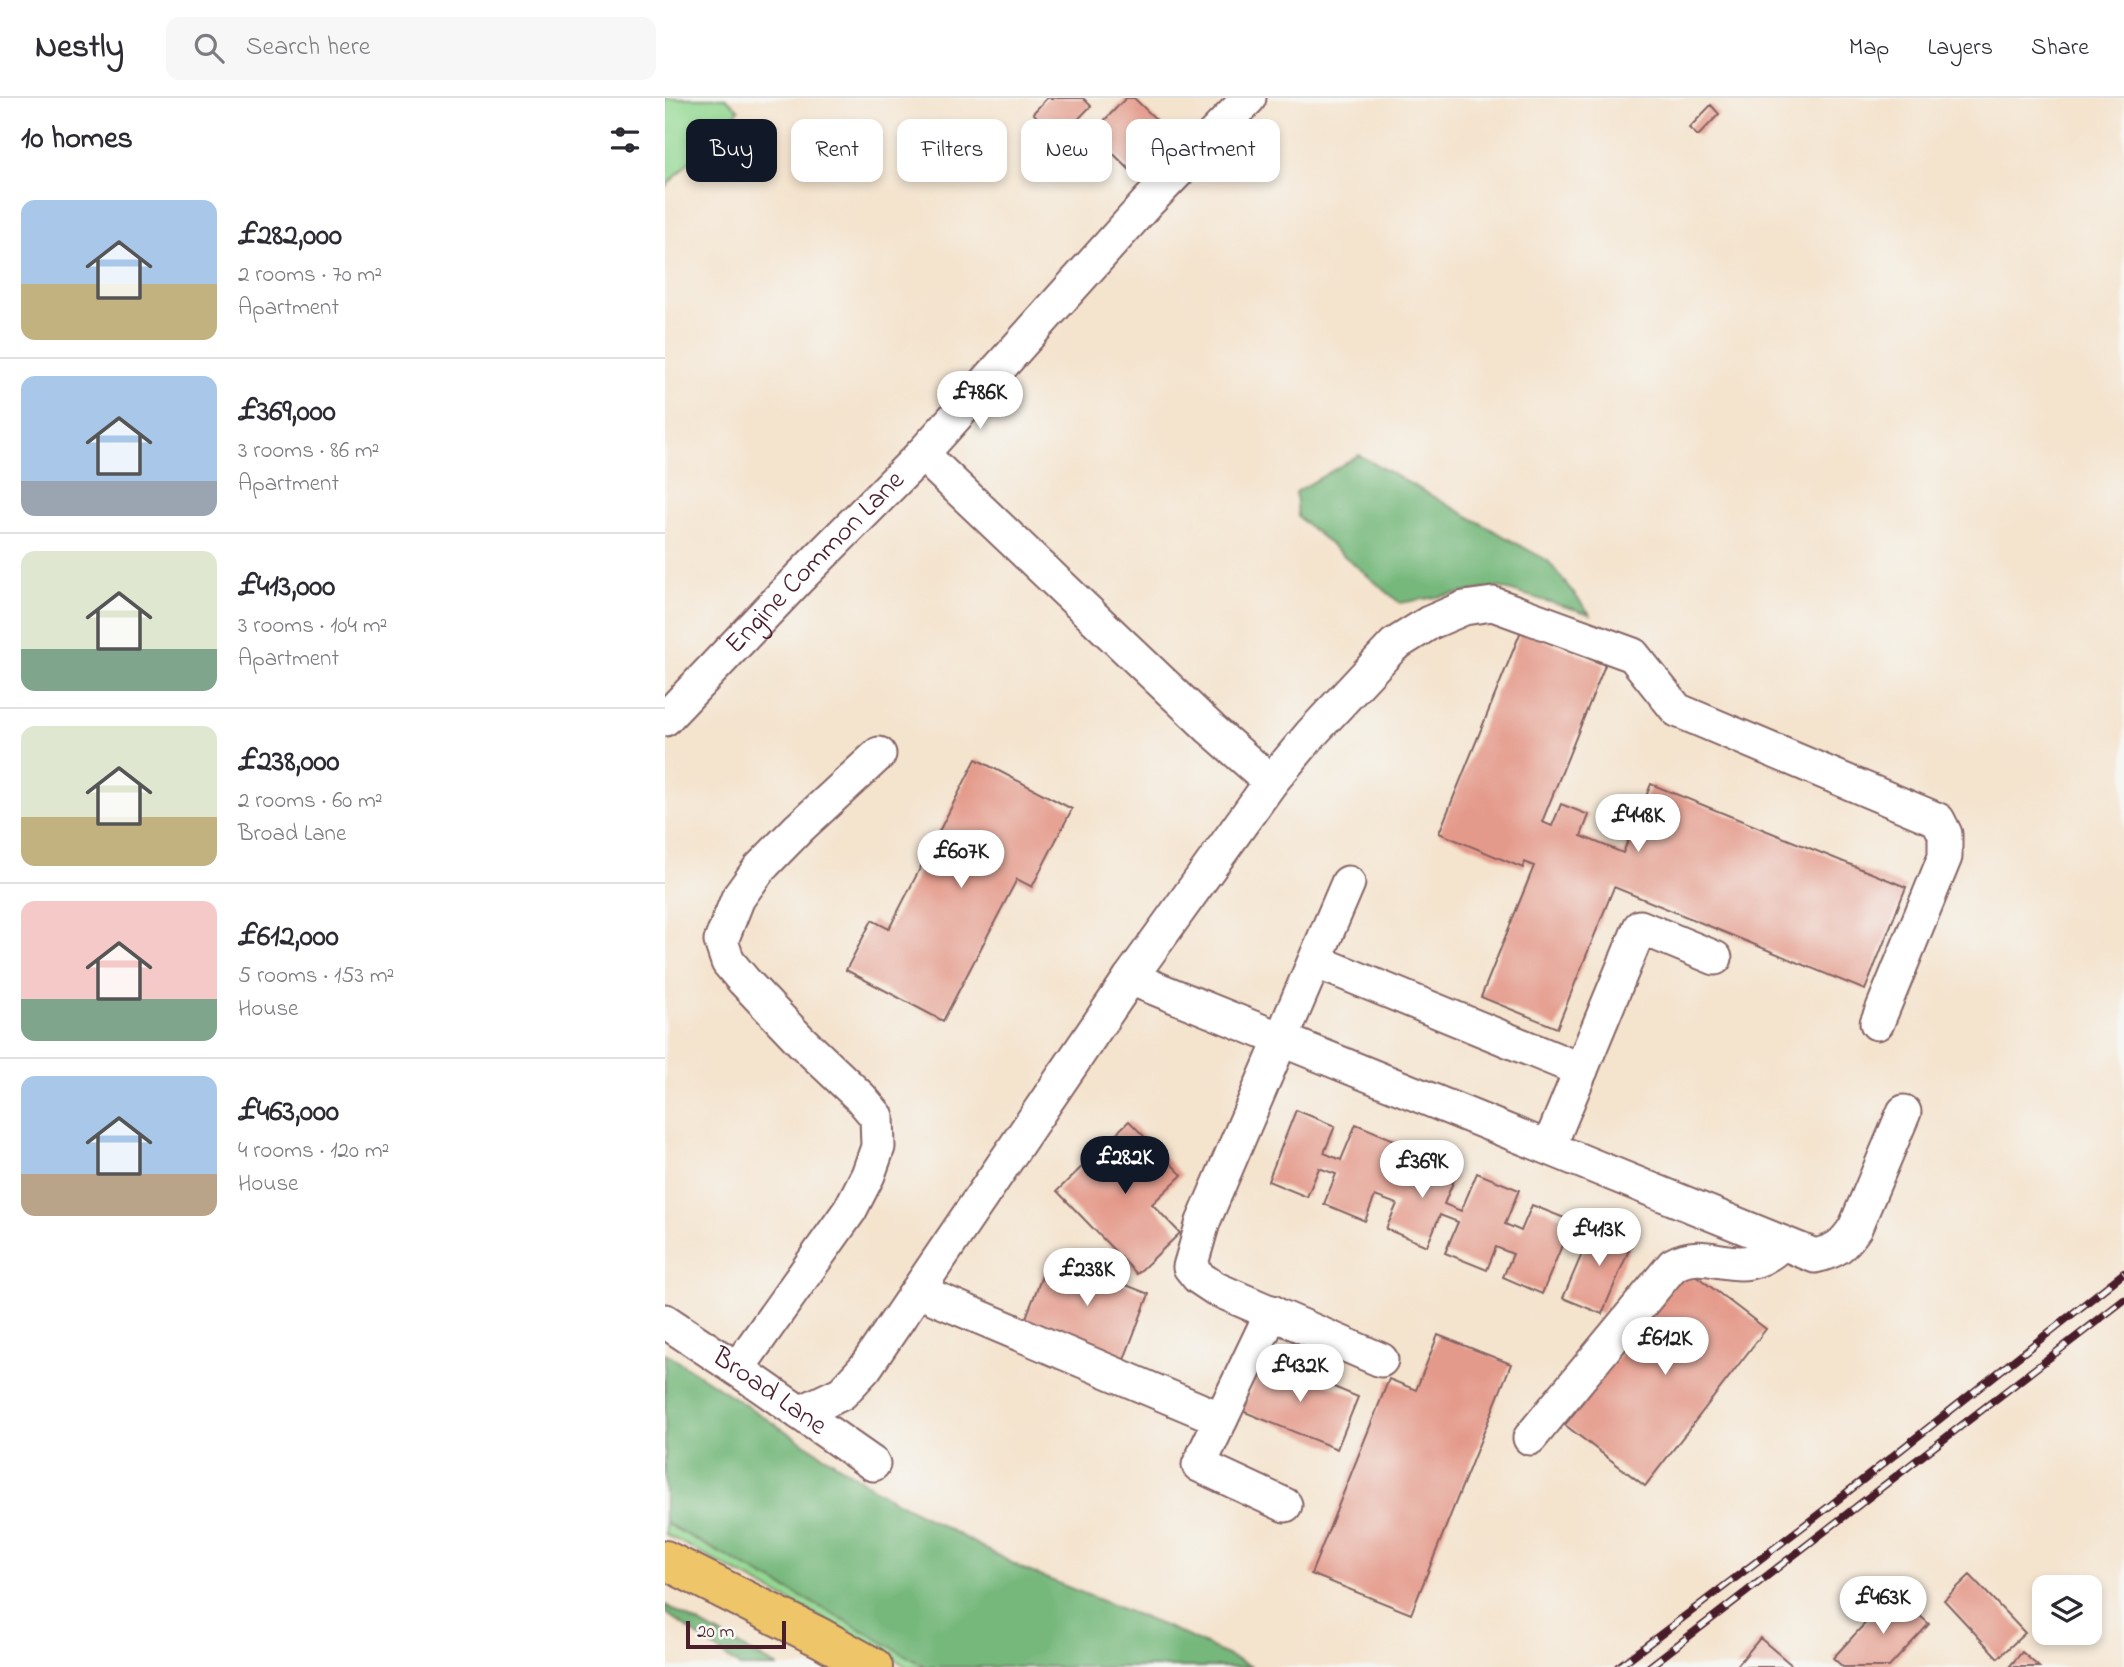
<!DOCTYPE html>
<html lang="en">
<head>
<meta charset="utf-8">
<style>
  :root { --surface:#fff; --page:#f7f7f7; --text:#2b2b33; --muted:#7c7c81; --line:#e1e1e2; --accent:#111827 }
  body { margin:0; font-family:"Indie Flower",sans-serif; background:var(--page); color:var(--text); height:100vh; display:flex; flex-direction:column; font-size:26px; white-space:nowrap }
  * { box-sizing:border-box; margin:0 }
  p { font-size:23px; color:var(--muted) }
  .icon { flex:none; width:38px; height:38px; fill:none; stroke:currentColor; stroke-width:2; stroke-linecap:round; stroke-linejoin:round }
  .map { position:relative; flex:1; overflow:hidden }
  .drawer { display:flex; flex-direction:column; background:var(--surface); width:665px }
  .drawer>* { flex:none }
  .banner { position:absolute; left:21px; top:21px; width:665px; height:63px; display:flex; gap:14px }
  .buttons { position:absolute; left:1367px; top:1477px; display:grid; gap:14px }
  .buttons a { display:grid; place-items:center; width:70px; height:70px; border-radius:14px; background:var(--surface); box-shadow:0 4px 10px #0003; font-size:35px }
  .scale { position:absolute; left:21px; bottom:18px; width:100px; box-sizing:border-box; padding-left:7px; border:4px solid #4a1f2b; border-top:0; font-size:19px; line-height:24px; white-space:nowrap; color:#4a1f2b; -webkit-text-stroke:5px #f6f6f2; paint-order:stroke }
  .price { position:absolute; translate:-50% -60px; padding:0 16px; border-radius:24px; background:#fff; color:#222; font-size:23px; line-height:46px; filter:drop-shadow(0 2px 4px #0008) }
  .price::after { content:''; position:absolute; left:50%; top:42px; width:21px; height:16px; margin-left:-10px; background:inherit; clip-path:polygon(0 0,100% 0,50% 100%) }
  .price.on { background:var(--accent); color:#fff }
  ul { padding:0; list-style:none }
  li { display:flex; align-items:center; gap:21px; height:175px; padding:0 21px }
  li+li { border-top:2px solid var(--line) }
  li span { display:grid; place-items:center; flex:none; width:196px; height:140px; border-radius:14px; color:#555 }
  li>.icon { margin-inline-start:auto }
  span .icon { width:84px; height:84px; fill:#fffc; stroke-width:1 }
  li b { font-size:30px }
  h2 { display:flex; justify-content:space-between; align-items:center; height:84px; padding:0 21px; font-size:30px }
  .tag { padding:0 24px; border-radius:14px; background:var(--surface); box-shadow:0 4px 10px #0003; font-size:24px; line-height:63px }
  .tag.on { background:var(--accent); color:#fff }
  header { display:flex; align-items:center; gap:42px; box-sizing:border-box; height:98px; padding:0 35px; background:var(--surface); border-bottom:2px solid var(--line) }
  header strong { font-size:33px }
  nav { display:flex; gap:38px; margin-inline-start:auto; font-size:24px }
  .search { width:490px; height:63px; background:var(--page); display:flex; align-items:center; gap:18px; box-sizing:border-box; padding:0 24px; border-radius:14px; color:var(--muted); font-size:26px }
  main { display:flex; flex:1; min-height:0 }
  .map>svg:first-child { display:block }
</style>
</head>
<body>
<header>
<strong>Nestly</strong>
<div class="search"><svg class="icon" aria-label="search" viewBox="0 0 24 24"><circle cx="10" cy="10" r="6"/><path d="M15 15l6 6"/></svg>Search here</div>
<nav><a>Map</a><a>Layers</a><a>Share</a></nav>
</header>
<main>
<section class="drawer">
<h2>10 homes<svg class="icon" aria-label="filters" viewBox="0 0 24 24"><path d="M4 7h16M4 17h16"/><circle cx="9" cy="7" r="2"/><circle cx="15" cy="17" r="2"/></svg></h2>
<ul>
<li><span style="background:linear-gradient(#a9c7e8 60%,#c2b280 0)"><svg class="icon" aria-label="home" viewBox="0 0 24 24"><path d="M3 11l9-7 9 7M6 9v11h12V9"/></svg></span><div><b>£282,000</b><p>2 rooms · 70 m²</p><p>Apartment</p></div></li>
<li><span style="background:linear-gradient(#a9c7e8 75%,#9aa5b1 0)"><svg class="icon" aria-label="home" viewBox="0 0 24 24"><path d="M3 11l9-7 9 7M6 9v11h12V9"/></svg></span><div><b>£369,000</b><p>3 rooms · 86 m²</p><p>Apartment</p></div></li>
<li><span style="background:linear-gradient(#dfe7d0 70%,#7fa58c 0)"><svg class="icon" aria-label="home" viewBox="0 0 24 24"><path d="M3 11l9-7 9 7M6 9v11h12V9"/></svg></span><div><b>£413,000</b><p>3 rooms · 104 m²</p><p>Apartment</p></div></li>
<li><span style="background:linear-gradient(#dfe7d0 65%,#c2b280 0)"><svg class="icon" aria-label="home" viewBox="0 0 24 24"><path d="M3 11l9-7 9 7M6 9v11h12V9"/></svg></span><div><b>£238,000</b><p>2 rooms · 60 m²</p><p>Broad Lane</p></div></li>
<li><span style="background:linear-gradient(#f6c9c9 70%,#7fa58c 0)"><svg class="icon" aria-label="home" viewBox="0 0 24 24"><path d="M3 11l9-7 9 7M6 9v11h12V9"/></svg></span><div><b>£612,000</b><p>5 rooms · 153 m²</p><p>House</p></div></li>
<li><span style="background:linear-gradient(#a9c7e8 70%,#b9a48a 0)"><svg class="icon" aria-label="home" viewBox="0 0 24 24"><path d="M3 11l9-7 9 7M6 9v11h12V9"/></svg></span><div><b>£463,000</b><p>4 rooms · 120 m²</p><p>House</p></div></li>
</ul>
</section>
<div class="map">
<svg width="1459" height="1569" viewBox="0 0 1459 1569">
  <rect width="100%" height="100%" fill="#f6f6f2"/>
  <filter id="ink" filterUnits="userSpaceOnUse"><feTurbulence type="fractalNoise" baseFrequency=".0143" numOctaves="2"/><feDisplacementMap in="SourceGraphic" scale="14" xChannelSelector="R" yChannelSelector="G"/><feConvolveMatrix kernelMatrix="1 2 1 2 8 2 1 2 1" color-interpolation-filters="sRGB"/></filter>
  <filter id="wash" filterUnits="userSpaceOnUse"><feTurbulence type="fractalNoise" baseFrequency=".00686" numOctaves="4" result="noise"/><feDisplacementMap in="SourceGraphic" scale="28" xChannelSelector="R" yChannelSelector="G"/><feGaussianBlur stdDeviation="1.57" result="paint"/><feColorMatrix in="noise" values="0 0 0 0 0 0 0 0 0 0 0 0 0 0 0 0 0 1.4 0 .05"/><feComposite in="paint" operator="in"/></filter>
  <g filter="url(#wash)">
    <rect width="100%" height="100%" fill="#f4e3cd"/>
    <path fill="#93d892" stroke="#6e7c5e" stroke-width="2" d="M0,0H61L74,12L0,89Z
      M0,1425L185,1525L261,1569H243L179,1532L0,1436Z"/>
    <path fill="#76b87c" stroke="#606c54" stroke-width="2" d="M694,357L883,463L925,516L833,489L735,505L633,419L631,394Z
      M0,1255L221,1398L358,1471L509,1532L587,1569H261L185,1525L0,1425Z
      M0,1507L113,1569H75L0,1514Z"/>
    <g id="blocks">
      <path fill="#e49a8a" d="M382,0H418L426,8L394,41L368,15Z
        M461,0H469L505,35L467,74L427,35Z
        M1046,7L1054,16L1033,38L1024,30Z
        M856,533L940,567L877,724L887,728L896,706L924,717L916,738L958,755L986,686L1241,789L1200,892L949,789L892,930L816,899L869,768L860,764L858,770L774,735Z
        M311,661L407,711L367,789L352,781L278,923L181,872L207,822L224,831Z
        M631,1012L670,1028L659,1055L676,1062L691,1026L734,1044L720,1078L739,1086L750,1060L791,1077L779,1106L796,1113L812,1075L854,1092L840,1126L856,1133L867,1107L907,1123L877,1196L838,1179L848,1156L831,1149L822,1172L780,1155L793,1124L775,1117L762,1148L721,1131L732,1106L710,1098L700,1123L659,1106L671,1076L654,1070L642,1099L603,1083Z
        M464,1023L517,1077L487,1106L515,1135L472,1176L392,1093Z
        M931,1123L969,1140L937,1216L898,1200Z
        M385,1157L484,1196L458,1264L359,1225Z
        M1021,1170L1101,1231L980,1388L900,1327Z
        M773,1237L846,1266L746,1516L646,1476L724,1281L751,1292Z
        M599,1260L693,1299L672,1351L577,1313Z
        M1305,1477L1360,1535L1333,1560L1279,1502Z
        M1229,1494L1264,1526L1224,1569H1178L1168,1560Z
        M1095,1540L1129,1569H1071Z
        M1357,1554L1374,1569H1344Z"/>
    </g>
  </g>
  <g filter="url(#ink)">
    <use href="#blocks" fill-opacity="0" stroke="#866464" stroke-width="2"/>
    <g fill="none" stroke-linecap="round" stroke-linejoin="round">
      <defs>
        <g id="minor">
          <path d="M257,356L546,631L606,684"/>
          <path id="s1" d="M0,621L134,480L257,356L482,105L584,0"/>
          <path d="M683,785L538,1124L525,1169L533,1179L551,1191L716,1262"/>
          <path d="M650,863L916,972"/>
          <path d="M465,880L1150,1158C1171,1153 1178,1148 1190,1130L1239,1014"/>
          <path d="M884,1049L975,829L1050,860"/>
          <path d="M253,1193L556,1321L607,1214"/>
          <path id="s2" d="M0,1223L72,1271L208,1366"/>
          <path d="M72,1271L185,1112L203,1077L213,1049L212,1019L196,1000L136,943L79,883L63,864L56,843L73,800L94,771L134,730L214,656"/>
          <path d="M135,1315L177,1295L200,1270L465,880L606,684L646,636L729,547L764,525L799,510L828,506L968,557L1012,612L1273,722L1280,736V759L1212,925"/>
          <path d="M556,1321L534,1367L620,1407"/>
          <path d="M865,1340L1008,1167C1048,1145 1074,1188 1117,1145"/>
        </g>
        <path id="major" d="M0,1462L156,1540L208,1569"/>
      </defs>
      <use href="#minor" stroke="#866464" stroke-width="37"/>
      <use href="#major" stroke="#866464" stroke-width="42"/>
      <use href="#minor" stroke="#fff" stroke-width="33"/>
      <use href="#major" stroke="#eec569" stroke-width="38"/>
      <defs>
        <path id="rail" d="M953,1569L1166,1407L1459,1175
          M984,1569L1459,1202"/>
      </defs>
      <use href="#rail" stroke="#4a1f2b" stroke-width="8"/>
      <use href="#rail" stroke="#f6f6f2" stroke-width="5" stroke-dasharray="16" stroke-linecap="butt"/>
    </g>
  </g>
  <g text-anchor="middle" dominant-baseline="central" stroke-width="6" stroke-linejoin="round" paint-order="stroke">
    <g font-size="28" fill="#4a1f2b" stroke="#f6f6f2">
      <text stroke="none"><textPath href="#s1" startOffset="217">Engine Common Lane</textPath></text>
      <text stroke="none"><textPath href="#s2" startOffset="126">Broad Lane</textPath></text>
    </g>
  </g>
</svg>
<div class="buttons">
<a><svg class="icon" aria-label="layers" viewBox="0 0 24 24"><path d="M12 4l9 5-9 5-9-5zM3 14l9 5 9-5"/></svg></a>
</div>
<div class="scale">20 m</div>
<b class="price" style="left:315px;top:333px">£786K</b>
<b class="price" style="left:973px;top:756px">£448K</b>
<b class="price" style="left:296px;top:792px">£607K</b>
<b class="price on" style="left:460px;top:1098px">£282K</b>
<b class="price" style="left:757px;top:1102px">£369K</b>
<b class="price" style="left:934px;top:1170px">£413K</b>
<b class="price" style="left:422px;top:1210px">£238K</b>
<b class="price" style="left:1000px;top:1279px">£612K</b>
<b class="price" style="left:635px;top:1306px">£432K</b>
<b class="price" style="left:1218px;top:1538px">£463K</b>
<div class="banner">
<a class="tag on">Buy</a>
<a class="tag">Rent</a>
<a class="tag">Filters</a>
<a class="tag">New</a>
<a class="tag">Apartment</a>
</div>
</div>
</main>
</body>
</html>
